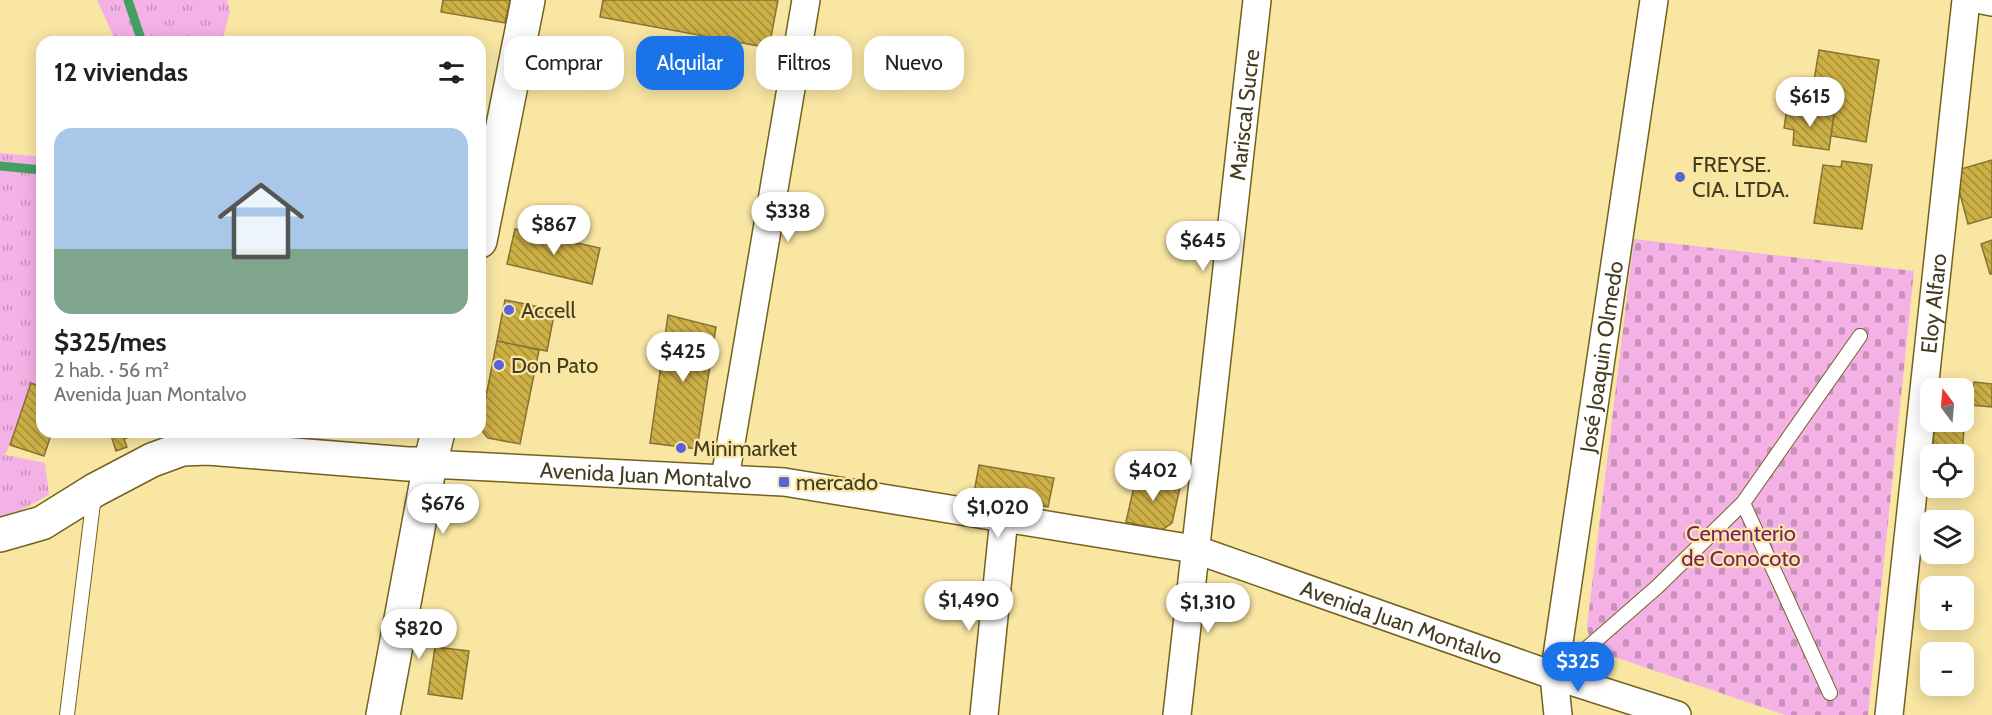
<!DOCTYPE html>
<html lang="es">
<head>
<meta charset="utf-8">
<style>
  :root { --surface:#fff; --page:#f6f6f6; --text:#202124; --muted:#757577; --accent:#1a73e8 }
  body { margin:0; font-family:Cabin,sans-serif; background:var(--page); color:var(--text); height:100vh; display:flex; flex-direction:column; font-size:22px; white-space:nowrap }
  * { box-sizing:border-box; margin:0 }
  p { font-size:20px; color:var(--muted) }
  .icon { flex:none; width:33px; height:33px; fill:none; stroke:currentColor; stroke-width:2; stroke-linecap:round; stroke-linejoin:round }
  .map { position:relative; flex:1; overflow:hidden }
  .side { position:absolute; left:36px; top:36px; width:450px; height:402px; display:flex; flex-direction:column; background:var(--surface); border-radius:18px; box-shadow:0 3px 15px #0003 }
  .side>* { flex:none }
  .hud { position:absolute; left:504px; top:36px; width:570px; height:54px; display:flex; gap:12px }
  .needle { width:39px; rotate:344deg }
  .controls { position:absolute; left:1920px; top:378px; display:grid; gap:12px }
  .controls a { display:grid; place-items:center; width:54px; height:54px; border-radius:12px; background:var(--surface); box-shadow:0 3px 15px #0003; font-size:30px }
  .price { position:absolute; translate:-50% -51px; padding:0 14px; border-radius:21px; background:#fff; color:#222; font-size:20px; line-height:39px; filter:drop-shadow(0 2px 3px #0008) }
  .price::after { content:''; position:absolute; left:50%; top:36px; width:18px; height:14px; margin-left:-9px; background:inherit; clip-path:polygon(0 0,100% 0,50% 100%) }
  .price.selected { background:var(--accent); color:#fff }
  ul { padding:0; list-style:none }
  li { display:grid; align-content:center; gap:12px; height:318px; padding:0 18px }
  li span { display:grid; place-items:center; height:186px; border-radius:18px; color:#555 }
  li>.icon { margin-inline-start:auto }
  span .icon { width:108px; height:108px; fill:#fffc; stroke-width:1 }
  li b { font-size:26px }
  h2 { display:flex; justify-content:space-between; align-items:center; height:72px; padding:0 18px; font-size:26px }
  .chip { padding:0 21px; border-radius:18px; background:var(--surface); box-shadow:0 3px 15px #0003; font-size:21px; line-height:54px }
  .chip.selected { background:var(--accent); color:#fff }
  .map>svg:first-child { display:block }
</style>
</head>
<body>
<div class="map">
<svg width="1992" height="715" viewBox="0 0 1992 715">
  <defs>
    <pattern id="grass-tufts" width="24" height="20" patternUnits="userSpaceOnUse" patternTransform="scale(1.5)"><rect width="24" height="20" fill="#f4b1e6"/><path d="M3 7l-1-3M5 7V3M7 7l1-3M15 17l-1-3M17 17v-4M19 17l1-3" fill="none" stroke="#c791ba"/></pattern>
    <pattern id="cemetery-stones" width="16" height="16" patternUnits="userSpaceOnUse" patternTransform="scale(1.5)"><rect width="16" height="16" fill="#f4b1e6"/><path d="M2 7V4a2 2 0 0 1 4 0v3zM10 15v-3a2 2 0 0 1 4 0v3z" fill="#c791ba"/></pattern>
    <pattern id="building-back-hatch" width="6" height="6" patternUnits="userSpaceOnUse" patternTransform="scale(1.5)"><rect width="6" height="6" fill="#ccaf45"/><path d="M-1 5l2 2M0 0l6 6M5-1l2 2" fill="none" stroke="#a79039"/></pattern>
  </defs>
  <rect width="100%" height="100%" fill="#f9e6a3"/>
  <path fill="url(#grass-tufts)" d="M97,0H227L230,11L222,42H116Z
    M0,153L42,157V370L5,455L45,463L49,495L12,515L0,519Z"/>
  <path fill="url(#cemetery-stones)" d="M1634,239L1914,271L1868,715H1785L1591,649L1587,626Z"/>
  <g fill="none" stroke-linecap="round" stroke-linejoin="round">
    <path stroke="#449f61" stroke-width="9" d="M128,0L142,42
      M0,166L42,170"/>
  </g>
  <path fill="url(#building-back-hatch)" stroke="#857333" stroke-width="1.5" d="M443,0H510L505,23L441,12Z
    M603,0H778L769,48L600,17Z
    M1819,50L1879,60L1866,142L1831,136L1834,114L1809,111Z
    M1787,108L1834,114L1829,150L1793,145L1794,130L1784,128Z
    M1992,160V217L1968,224L1954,171Z
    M1842,161L1872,165L1862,229L1814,223L1823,165L1841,167Z
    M515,229L600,248L592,284L507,264Z
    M1992,240V274H1990L1981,244Z
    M505,300L555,310L547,351L497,341Z
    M668,315L716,327L697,449L650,443Z
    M497,341L539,350L520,444L488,438L482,431L481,421Z
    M1974,382L1992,384V407L1971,405Z
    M31,383L42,387V432H52L44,456L10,445Z
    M1964,404L1966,405L1962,454H1932L1935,422H1964Z
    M110,432H142L124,439L127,447L116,451Z
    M979,465L1054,478L1048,507L974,493Z
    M1137,473L1181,483L1172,523L1162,530L1126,522Z
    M435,647L469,651L462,699L428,694Z"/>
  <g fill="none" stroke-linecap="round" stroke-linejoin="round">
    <defs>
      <path id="service" d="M1743,503L1830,693
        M1558,677L1578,656L1657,587L1743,503L1860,336
        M67,715L94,495"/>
      <g id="minor">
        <path d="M1982,0L1992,2"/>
        <path id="s1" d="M430,464L784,482L1194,549L1558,677L1677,715"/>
        <path d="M725,478L806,0"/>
        <path d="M984,715L1004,518"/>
        <path id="s2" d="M1177,715L1257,0"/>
        <path id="s3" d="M1558,715L1554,676L1654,0"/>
        <path id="s4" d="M1889,715L1966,0"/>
      </g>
      <path id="tertiary" d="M0,535L42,523L95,490L152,460L182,449L208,448L408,464H430"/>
      <path id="secondary" d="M480,241L528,0
        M383,715L430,464L438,432"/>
    </defs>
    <use href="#service" stroke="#73621f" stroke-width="16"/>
    <use href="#minor" stroke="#73621f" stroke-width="30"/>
    <use href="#tertiary" stroke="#73621f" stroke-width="36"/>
    <use href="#secondary" stroke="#73621f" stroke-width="36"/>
    <use href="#service" stroke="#fff" stroke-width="14"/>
    <use href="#minor" stroke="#fff" stroke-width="27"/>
    <use href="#tertiary" stroke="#fff" stroke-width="33"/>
    <use href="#secondary" stroke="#fff" stroke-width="33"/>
  </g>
  <g fill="#5663da" stroke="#f9e6a3" stroke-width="2">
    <circle cx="1680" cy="177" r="6"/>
    <circle cx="509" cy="310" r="6"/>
    <circle cx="499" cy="365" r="6"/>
    <circle cx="681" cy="448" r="6"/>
    <rect x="778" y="476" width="12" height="12" rx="3"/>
  </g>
  <g text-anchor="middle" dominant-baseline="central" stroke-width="4.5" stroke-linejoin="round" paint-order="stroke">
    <g font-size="22" fill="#443c21" stroke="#f9e6a3">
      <text stroke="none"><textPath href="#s2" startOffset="604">Mariscal Sucre</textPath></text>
      <text stroke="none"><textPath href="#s4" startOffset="414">Eloy Alfaro</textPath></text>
      <text stroke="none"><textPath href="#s3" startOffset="362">José Joaquin Olmedo</textPath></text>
      <text stroke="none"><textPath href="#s1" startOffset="216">Avenida Juan Montalvo</textPath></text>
      <text stroke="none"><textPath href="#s1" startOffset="990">Avenida Juan Montalvo</textPath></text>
    </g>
    <g font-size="22" fill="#443c21" stroke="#f9e6a3" text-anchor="start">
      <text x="1692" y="164">FREYSE.<tspan x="1692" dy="25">CIA. LTDA.</tspan></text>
      <text x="521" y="310">Accell</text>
      <text x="511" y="365">Don Pato</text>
      <text x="693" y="448">Minimarket</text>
      <text x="796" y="482">mercado</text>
    </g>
    <g font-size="22" fill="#771e6b" stroke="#f9e6a3">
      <text x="1741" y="533">Cementerio<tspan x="1741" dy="25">de Conocoto</tspan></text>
    </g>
  </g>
</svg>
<div class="controls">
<a><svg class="needle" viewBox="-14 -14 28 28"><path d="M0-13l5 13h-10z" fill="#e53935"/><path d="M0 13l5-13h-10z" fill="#757577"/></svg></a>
<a><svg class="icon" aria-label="locate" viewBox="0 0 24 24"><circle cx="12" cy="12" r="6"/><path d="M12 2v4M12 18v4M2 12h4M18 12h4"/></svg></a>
<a><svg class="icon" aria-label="layers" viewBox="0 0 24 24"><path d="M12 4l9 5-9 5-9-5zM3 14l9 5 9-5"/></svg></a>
<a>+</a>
<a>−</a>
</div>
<b class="price" style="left:1810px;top:128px">$615</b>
<b class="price" style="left:788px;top:243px">$338</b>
<b class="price" style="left:554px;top:256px">$867</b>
<b class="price" style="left:1203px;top:272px">$645</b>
<b class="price" style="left:683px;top:383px">$425</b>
<b class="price" style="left:1153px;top:502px">$402</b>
<b class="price" style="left:443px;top:535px">$676</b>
<b class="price" style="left:998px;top:539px">$1,020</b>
<b class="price" style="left:969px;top:632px">$1,490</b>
<b class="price" style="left:1208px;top:634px">$1,310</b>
<b class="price" style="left:419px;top:660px">$820</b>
<b class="price selected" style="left:1578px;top:693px">$325</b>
<div class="hud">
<a class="chip">Comprar</a>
<a class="chip selected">Alquilar</a>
<a class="chip">Filtros</a>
<a class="chip">Nuevo</a>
</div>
<section class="side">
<h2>12 viviendas<svg class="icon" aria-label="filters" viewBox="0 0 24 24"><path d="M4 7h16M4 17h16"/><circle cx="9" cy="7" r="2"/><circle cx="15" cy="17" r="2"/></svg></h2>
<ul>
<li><span style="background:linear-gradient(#a9c7e8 65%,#7fa58c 0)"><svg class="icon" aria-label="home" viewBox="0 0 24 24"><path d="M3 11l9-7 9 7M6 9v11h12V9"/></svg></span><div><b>$325/mes</b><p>2 hab. · 56 m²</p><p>Avenida Juan Montalvo</p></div></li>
</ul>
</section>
</div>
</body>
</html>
